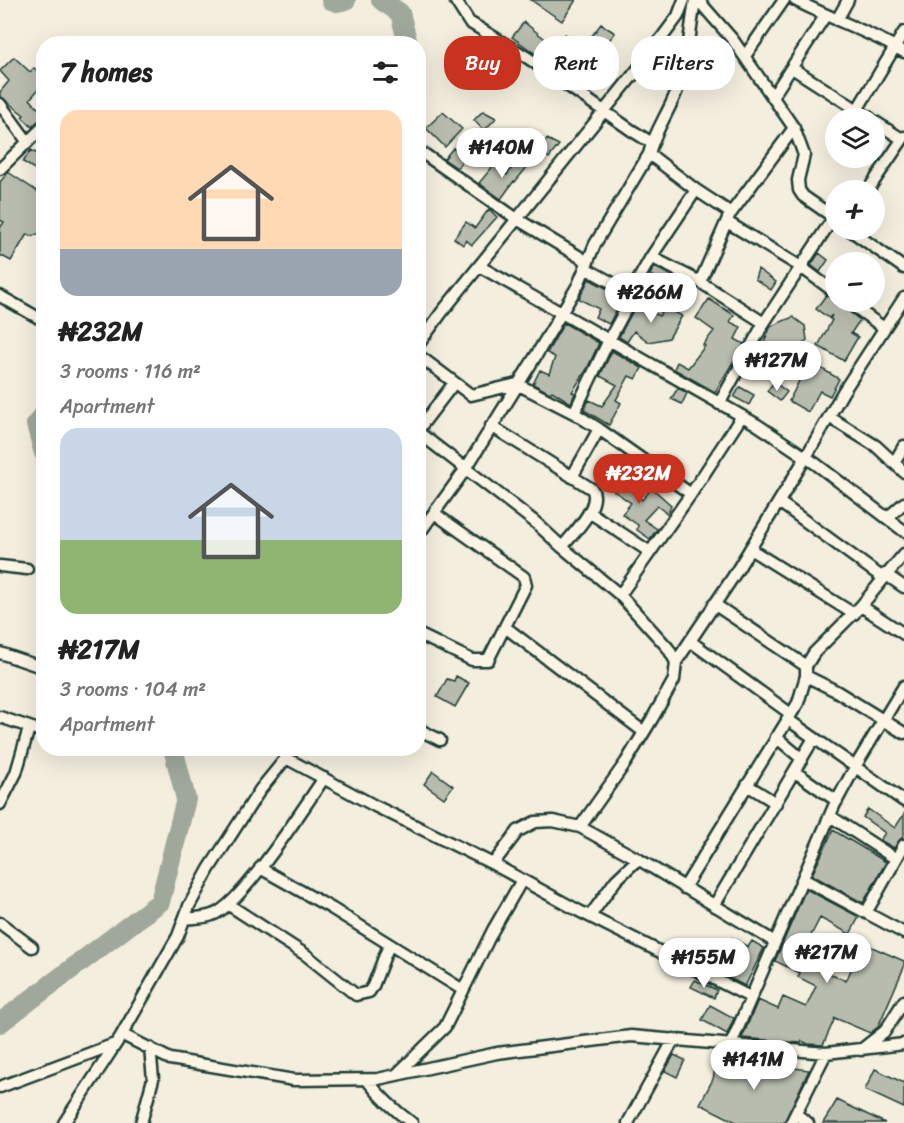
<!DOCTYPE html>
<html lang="en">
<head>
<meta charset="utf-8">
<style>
  :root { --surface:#fff; --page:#f6f6f6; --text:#222; --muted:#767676; --accent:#c8321e }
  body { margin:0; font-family:Sriracha,sans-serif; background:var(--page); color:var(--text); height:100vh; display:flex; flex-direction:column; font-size:22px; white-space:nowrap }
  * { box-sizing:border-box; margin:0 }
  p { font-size:20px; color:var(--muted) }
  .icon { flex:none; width:33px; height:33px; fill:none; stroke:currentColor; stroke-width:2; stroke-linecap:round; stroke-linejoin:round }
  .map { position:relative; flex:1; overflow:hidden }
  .drawer { position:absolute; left:36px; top:36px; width:390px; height:720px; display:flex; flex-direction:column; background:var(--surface); border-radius:24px; box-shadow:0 6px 24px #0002 }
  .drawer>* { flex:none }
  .hud { position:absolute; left:444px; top:36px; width:369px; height:54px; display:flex; gap:12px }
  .tools { position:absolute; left:825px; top:108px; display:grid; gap:12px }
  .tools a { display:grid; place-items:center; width:60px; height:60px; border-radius:50%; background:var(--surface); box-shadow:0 6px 24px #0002; font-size:30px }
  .price { position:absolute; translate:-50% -51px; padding:0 14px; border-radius:21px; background:#fff; color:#222; font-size:20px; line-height:39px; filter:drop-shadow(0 2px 3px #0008) }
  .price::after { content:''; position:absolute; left:50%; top:36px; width:18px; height:14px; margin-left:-9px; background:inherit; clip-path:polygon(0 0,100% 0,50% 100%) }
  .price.active { background:var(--accent); color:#fff }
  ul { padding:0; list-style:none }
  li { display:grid; align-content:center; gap:12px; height:318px; padding:0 24px }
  li span { display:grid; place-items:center; height:186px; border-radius:18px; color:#555 }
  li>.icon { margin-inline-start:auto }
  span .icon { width:108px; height:108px; fill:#fffc; stroke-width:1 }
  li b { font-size:26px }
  h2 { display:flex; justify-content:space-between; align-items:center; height:72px; padding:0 24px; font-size:26px }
  .pill { padding:0 21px; border-radius:24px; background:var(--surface); box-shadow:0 6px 24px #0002; font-size:21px; line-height:54px }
  .pill.active { background:var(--accent); color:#fff }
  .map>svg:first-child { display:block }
</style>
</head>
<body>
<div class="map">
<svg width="904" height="1123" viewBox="0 0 904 1123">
  <rect width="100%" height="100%" fill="#f3eede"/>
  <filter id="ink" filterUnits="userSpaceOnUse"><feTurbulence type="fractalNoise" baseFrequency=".0167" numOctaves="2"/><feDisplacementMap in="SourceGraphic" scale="12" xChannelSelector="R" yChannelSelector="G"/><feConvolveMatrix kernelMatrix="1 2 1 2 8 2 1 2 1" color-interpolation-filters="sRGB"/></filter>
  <g filter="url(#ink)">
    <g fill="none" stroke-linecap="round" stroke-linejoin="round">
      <path stroke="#a0a89b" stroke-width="20" d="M331,0L337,2L346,0
        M381,0L400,13L408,44
        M44,415L36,424L44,453
        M0,1023L160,902L186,799L173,748"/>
    </g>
    <path fill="#b8bcae" stroke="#1f3d34" stroke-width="1.5" d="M531,0H576L562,21Z
      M524,22L555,47L565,34L574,41L568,49L570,60L561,72L512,37Z
      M601,24L615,33L603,48L590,38Z
      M14,57L30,72L34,68L44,76V83L30,99L44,115L32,127L22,117L24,115L0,96V92L9,81L0,71Z
      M483,111L496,118L484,131L474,120Z
      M443,112L462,129L445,147L426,128Z
      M485,137L496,145L479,165L470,158Z
      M547,139L559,145L549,158L539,150Z
      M453,148L466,156L457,168L444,159Z
      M31,150L44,158V175L23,162Z
      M517,160L528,166L515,182L514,181L501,199L479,183L494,165L507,175Z
      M8,172L44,196V232L32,236L27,234L11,261L0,255V228L4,222L0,220V182Z
      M489,209L497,217L472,245L466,240L463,245L454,238L466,222L475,228Z
      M819,253L828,260L820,272L811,265Z
      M654,267L681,280L670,299L652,286L657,279L650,275Z
      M758,269L776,282L771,290L755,279Z
      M589,279L623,297L609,324L595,317L599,309L579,299Z
      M826,295L841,304L844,308L860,320L851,333L858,337L844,361L818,346L832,320L830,319L832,315L829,318L816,309Z
      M709,299L734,315L730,322L741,327L735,339L744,344L715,392L674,369L677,362L688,368L705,346L703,345L714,331L696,318Z
      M637,303L659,316L665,307L682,316L669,338L649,342L634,331L627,342L619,337Z
      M793,317L805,326L807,340L777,368L758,356L771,326Z
      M564,323L599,343L587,369L572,392L575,393L571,403L552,391L550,393L533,384L540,370L549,374L555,357L547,353Z
      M612,351L642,368L636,379L629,376L616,400L621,403L609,425L584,410L589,400L602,406L617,385L600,376Z
      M809,361L839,379L830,396L820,391L808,412L789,401Z
      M774,382L787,392L780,401L767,391Z
      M740,387L754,395L749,405L734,397Z
      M678,388L687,393L682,404L671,399Z
      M612,473L642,500L652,488L671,505L668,514L657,506L644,520L657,529L650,539L637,530L638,525L622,514L631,503L604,484Z
      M456,676L469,683L455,707L437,697L447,679L454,681Z
      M433,771L453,786L444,798L424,784Z
      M868,809L895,828L904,814V835L894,848L880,840L885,833L863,817Z
      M833,830L886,862L863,903L812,875Z
      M806,889L859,917L850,934L820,918L804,949L809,951L803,962L846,981L863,943L904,961V967L878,1027L870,1033L835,1018L823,1045L808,1044L802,1041L801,1043L742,1038L758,1000L778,1009L783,997L806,1007L816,986L798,977L800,973L775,961Z
      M732,938L748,947L752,941L764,948L745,986L723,975L735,955L726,950Z
      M695,980L717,990L714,998L691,987Z
      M710,1005L734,1018L727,1034L702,1020Z
      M674,1055L685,1060L677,1077L665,1071Z
      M717,1060L759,1063L809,1070L784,1123H738L700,1104L713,1079Z
      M875,1069L904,1083V1108L865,1090Z
      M837,1100L885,1123H823Z"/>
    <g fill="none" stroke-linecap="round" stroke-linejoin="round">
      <defs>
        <path id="street" d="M455,0L469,22L528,58L631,130L652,143
          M698,0L733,40L794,128L804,155L798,180L799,190L803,196L836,219
          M795,0C831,19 869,31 904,52
          M837,20L848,0
          M745,56L784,0
          M792,68L870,118
          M773,96L825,16
          M0,104L27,141
          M857,110L904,32
          M874,121L902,139
          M424,154L517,219L588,262
          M649,154L696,190L731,213L794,128
          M0,169L44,126
          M868,190L904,137
          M727,222L801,267L836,293
          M850,230L904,268
          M651,257L700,282L764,323
          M479,266L756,424L816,464L904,531
          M585,268L631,293
          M700,282L729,216
          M0,296L44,321
          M848,302L884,328
          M418,345L442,312L646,59L678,16L684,0
          M418,355L471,395L517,384L574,413L599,429L691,494
          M719,404L764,323L833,218
          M574,413L609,340L629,303L631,293L651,257L696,190
          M829,417L876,446L904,472
          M418,430L454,383
          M418,432L535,522L562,547C573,534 602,505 592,489L491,426
          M894,463L904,446
          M572,477L599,429
          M779,502L883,578
          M589,512L650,552
          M887,518L904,503
          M418,535L465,470L537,354L578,285L595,244L649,154C654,133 667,115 675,95C688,65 690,31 695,0
          M562,547L620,595L668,648L676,662L674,680L652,719L626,762L580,827
          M750,549L854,614
          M0,566L27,569
          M885,574L904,587
          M620,595L691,494L742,416
          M714,604L806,666
          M861,606L904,634
          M505,627L644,732
          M418,634L472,660H488L526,585L524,577L434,513
          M690,641L791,714
          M0,653L44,668
          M676,662L733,577L806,457L843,392L904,298
          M806,676L836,691L904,733
          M0,717L44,732
          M787,719L904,801
          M418,729L440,740
          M776,737L802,759
          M286,758L375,806L493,864L579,911L750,997
          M795,772L837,801
          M747,785L776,803
          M0,804L16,773L29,728
          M830,816L896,859
          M493,864L518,831L535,822L553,821L580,827L638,859L775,942
          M260,868L331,908L463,990
          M803,879L904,933
          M684,888L798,703L806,676V666L814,653L861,606L904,554
          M229,905L306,955L356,995L369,992L373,986L389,945
          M714,906L814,738
          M866,913L904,845
          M590,916L616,880L638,859
          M184,919C193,918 204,918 212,915C241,906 304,807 324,778
          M0,923L32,947
          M121,1036L127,1037L170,1059L294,1080L378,1079L497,1053L631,1036L826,1053L904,1044
          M731,1044L834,806L855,767L904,686
          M861,1050L885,1031L904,1001
          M397,1074L445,1027L493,930L522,880
          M367,1080C381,1098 394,1110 412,1123
          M0,1087L115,1044
          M796,1114L808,1123
          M64,1123L121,1036L178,936L189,906L209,869L260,790L286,758L287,748
          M141,1123L153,1079L150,1048
          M628,1123L674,1039
          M791,1123L826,1053"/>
      </defs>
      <use href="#street" stroke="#1f3d34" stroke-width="15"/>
      <use href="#street" stroke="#fcf5e5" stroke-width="10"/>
    </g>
  </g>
</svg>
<div class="tools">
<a><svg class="icon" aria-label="layers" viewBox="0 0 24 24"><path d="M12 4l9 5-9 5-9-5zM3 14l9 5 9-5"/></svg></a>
<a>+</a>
<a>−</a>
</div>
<b class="price" style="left:502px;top:179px">₦140M</b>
<b class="price" style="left:651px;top:324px">₦266M</b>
<b class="price" style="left:777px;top:392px">₦127M</b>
<b class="price active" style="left:639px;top:505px">₦232M</b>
<b class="price" style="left:827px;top:984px">₦217M</b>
<b class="price" style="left:704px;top:989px">₦155M</b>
<b class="price" style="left:754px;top:1091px">₦141M</b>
<div class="hud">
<a class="pill active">Buy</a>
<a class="pill">Rent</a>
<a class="pill">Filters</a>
</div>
<section class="drawer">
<h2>7 homes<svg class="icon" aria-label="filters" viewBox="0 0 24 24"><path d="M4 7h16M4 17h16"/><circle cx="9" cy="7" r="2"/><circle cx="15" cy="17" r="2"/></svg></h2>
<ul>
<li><span style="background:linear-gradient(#ffd9b3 75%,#9aa5b1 0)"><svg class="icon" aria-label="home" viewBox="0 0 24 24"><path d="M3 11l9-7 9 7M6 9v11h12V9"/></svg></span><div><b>₦232M</b><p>3 rooms · 116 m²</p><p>Apartment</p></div></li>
<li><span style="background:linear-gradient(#c9d6e8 60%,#8fb573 0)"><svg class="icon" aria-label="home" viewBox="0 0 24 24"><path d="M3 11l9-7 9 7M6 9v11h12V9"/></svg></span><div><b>₦217M</b><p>3 rooms · 104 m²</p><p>Apartment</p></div></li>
</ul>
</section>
</div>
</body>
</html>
